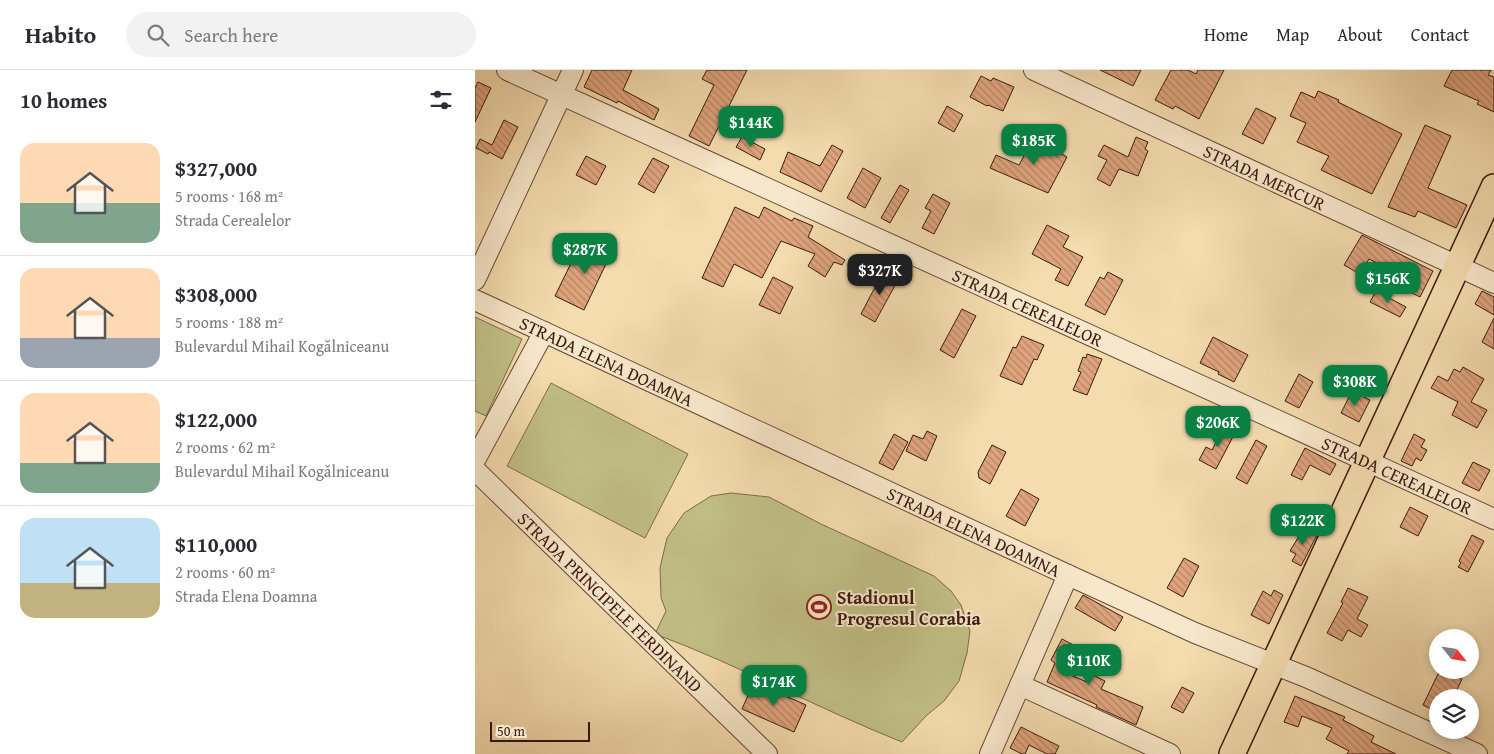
<!DOCTYPE html>
<html lang="en">
<head>
<meta charset="utf-8">
<style>
  :root { --surface:#fff; --page:#f2f2f3; --text:#2b2b33; --muted:#7c7c81; --line:#e1e1e2; --accent:#0b8043 }
  body { margin:0; font-family:"Gentium Book Plus",serif; background:var(--page); color:var(--text); height:100vh; display:flex; flex-direction:column; font-size:19px; white-space:nowrap }
  * { box-sizing:border-box; margin:0 }
  p { font-size:16px; color:var(--muted) }
  .icon { flex:none; width:28px; height:28px; fill:none; stroke:currentColor; stroke-width:2; stroke-linecap:round; stroke-linejoin:round }
  .map { position:relative; flex:1; overflow:hidden }
  .side { display:flex; flex-direction:column; background:var(--surface); width:475px }
  .side>* { flex:none }
  .needle { width:32px; rotate:120deg }
  .controls { position:absolute; left:954px; top:559px; display:grid; gap:10px }
  .controls a { display:grid; place-items:center; width:50px; height:50px; border-radius:50%; background:var(--surface); box-shadow:0 2px 8px #0003; font-size:25px }
  .scale { position:absolute; left:15px; bottom:12px; width:100px; box-sizing:border-box; padding-left:5px; border:2px solid #3b1a0e; border-top:0; font-size:14px; line-height:18px; white-space:nowrap; color:#3b1a0e; -webkit-text-stroke:4px #f8e8cb; paint-order:stroke }
  .price { position:absolute; translate:-50% -42px; padding:0 11px; border-radius:10px; background:var(--accent); color:#fff; font-size:16px; line-height:32px; filter:drop-shadow(0 1px 2px #0008) }
  .price::after { content:''; position:absolute; left:50%; top:30px; width:15px; height:11px; margin-left:-8px; background:inherit; clip-path:polygon(0 0,100% 0,50% 100%) }
  .price.current { background:#222; color:#fff }
  ul { padding:0; list-style:none }
  li { display:flex; align-items:center; gap:15px; height:125px; padding:0 20px }
  li+li { border-top:1px solid var(--line) }
  li span { display:grid; place-items:center; flex:none; width:140px; height:100px; border-radius:15px; color:#555 }
  li>.icon { margin-inline-start:auto }
  span .icon { width:60px; height:60px; fill:#fffc; stroke-width:1 }
  li b { font-size:21px }
  h2 { display:flex; justify-content:space-between; align-items:center; height:60px; padding:0 20px; font-size:21px }
  header { display:flex; align-items:center; gap:30px; box-sizing:border-box; height:70px; padding:0 25px; background:var(--surface); border-bottom:1px solid var(--line) }
  header strong { font-size:24px }
  nav { display:flex; gap:28px; margin-inline-start:auto; font-size:18px }
  .search { width:350px; height:45px; background:var(--page); display:flex; align-items:center; gap:12px; box-sizing:border-box; padding:0 18px; border-radius:28px; color:var(--muted); font-size:19px }
  main { display:flex; flex:1; min-height:0 }
  .map>svg:first-child { display:block }
</style>
</head>
<body>
<header>
<strong>Habito</strong>
<div class="search"><svg class="icon" aria-label="search" viewBox="0 0 24 24"><circle cx="10" cy="10" r="6"/><path d="M15 15l6 6"/></svg>Search here</div>
<nav><a>Home</a><a>Map</a><a>About</a><a>Contact</a></nav>
</header>
<main>
<section class="side">
<h2>10 homes<svg class="icon" aria-label="filters" viewBox="0 0 24 24"><path d="M4 7h16M4 17h16"/><circle cx="9" cy="7" r="2"/><circle cx="15" cy="17" r="2"/></svg></h2>
<ul>
<li><span style="background:linear-gradient(#ffd9b3 60%,#7fa58c 0)"><svg class="icon" aria-label="home" viewBox="0 0 24 24"><path d="M3 11l9-7 9 7M6 9v11h12V9"/></svg></span><div><b>$327,000</b><p>5 rooms · 168 m²</p><p>Strada Cerealelor</p></div></li>
<li><span style="background:linear-gradient(#ffd9b3 70%,#9aa5b1 0)"><svg class="icon" aria-label="home" viewBox="0 0 24 24"><path d="M3 11l9-7 9 7M6 9v11h12V9"/></svg></span><div><b>$308,000</b><p>5 rooms · 188 m²</p><p>Bulevardul Mihail Kogălniceanu</p></div></li>
<li><span style="background:linear-gradient(#ffd9b3 70%,#7fa58c 0)"><svg class="icon" aria-label="home" viewBox="0 0 24 24"><path d="M3 11l9-7 9 7M6 9v11h12V9"/></svg></span><div><b>$122,000</b><p>2 rooms · 62 m²</p><p>Bulevardul Mihail Kogălniceanu</p></div></li>
<li><span style="background:linear-gradient(#bfe0f5 65%,#c2b280 0)"><svg class="icon" aria-label="home" viewBox="0 0 24 24"><path d="M3 11l9-7 9 7M6 9v11h12V9"/></svg></span><div><b>$110,000</b><p>2 rooms · 60 m²</p><p>Strada Elena Doamna</p></div></li>
</ul>
</section>
<div class="map">
<svg width="1019" height="684" viewBox="0 0 1019 684">
  <defs>
    <pattern id="building-back-hatch" width="6" height="6" patternUnits="userSpaceOnUse" patternTransform="scale(1.25)"><rect width="6" height="6" fill="#dfa47d"/><path d="M-1 5l2 2M0 0l6 6M5-1l2 2" fill="none" stroke="#b68565"/></pattern>
  </defs>
  <rect width="100%" height="100%" fill="#f4dcaf"/>
  <filter id="stains"><feTurbulence type="fractalNoise" baseFrequency=".004" numOctaves="4"/><feColorMatrix values="0 0 0 0 .2 0 0 0 0 .09 0 0 0 0 .02 0 0 0 .5 -.17"/></filter>
  <radialGradient id="worn" r=".72"><stop offset=".6" stop-color="#630" stop-opacity="0"/><stop offset="1" stop-color="#630" stop-opacity=".3"/></radialGradient>
  <path fill="#c1bf86" stroke="#7e6c4a" d="M0,247L47,269L11,346L0,341Z
    M76,313L213,384L170,468L32,396Z
    M256,423L294,427L346,454L459,506L476,521L486,535L495,561L492,583L484,611L469,631L451,646L427,672C344,639 264,595 180,564L191,541L186,528L185,498L192,468L209,443L236,426Z"/>
  <path fill="url(#building-back-hatch)" stroke="#3b1a0e" d="M117,0H157L148,20L184,39L179,50L143,31L142,33L109,17Z
    M232,0H272L234,76L214,66L239,15L227,9Z
    M625,0H666L658,16Z
    M696,0H713L721,4L723,0H749L724,49L700,36L698,39L680,30Z
    M977,0H1016L1013,5L1019,7V42L1002,34L1004,31L969,16Z
    M506,6L516,11L518,8L539,17L528,41L513,35L512,36L495,27Z
    M3,12L16,18L0,52V18Z
    M843,21L864,30L863,32L927,64L897,124L846,100L854,86L822,72L831,53L815,46L826,22L840,28Z
    M472,36L488,45L479,62L463,53Z
    M781,38L801,48L788,74L767,64Z
    M29,50L43,57L27,89L14,82L13,84L1,78L5,69L17,75Z
    M950,55L976,66L953,118L992,135L981,158L943,141L940,147L913,137Z
    M267,67L290,79L285,90L261,77Z
    M661,67L673,72L670,79L673,81L663,106L644,99L635,116L622,109L632,90L623,86L629,75L653,87Z
    M559,68L592,87L573,123L515,98L521,85L544,95Z
    M357,75L368,81L346,122L335,116L305,102L313,82L345,96Z
    M111,86L131,96L121,115L101,105Z
    M178,88L194,96L179,123L163,114Z
    M388,98L406,108L390,138L372,128Z
    M425,115L434,120L415,153L406,148Z
    M458,124L475,133L459,164L447,158L456,141L450,138Z
    M260,137L284,148L289,137L317,151L319,148L338,156L333,167L370,190L367,195L359,192L350,207L333,196L340,184L306,171L287,208L259,194L248,217L227,208Z
    M572,155L594,166L588,177L608,187L593,216L580,210L586,199L557,184Z
    M887,165L958,201L945,227L933,221L939,208L918,198L917,200L894,189L885,204L869,195Z
    M124,168L140,175L109,240L80,226L101,183L114,189Z
    M409,200L424,208L400,252L386,244Z
    M633,202L648,210L630,245L610,235L625,207L629,209Z
    M298,207L318,217L305,244L284,235Z
    M901,221L931,237L925,247L895,232Z
    M1007,221L1019,227V245L1000,234Z
    M487,239L501,246L479,288L465,280Z
    M1019,248V279L1007,272Z
    M547,266L569,275L562,290L559,289L547,315L525,306L538,277L541,278Z
    M738,267L773,285L759,312L743,304L744,302L725,293Z
    M612,284L627,289L612,325L598,320L606,302L603,301L608,287L611,288Z
    M988,297L1009,309L996,332L1012,340L1002,358L977,345L983,332L956,318L963,306L973,311L979,299L985,302Z
    M824,304L838,312L824,338L810,331Z
    M877,321L895,330L884,352L866,343Z
    M750,355L761,361L741,399L724,390L731,377L737,380Z
    M452,361L462,366L451,391L431,381L438,365L448,369Z
    M419,364L433,372L418,400L404,393Z
    M939,364L950,370L946,377L952,380L946,391L941,388L937,396L926,391Z
    M781,370L792,376L772,414L761,408Z
    M517,375L531,382L515,414L504,408L503,402Z
    M830,378L861,394L855,405L835,395L827,410L816,405Z
    M998,392L1015,400L1004,421L987,413Z
    M546,419L564,429L550,456L531,446Z
    M935,437L953,446L943,466L925,457Z
    M829,458L842,465L826,496L817,491L821,484L815,481Z
    M997,465L1009,471L993,502L983,497L986,493L984,491Z
    M709,488L724,496L708,527L692,518Z
    M873,518L893,527L882,549L893,555L886,567L873,560L867,571L852,563L868,533L866,532Z
    M799,520L808,525L794,554L776,545L788,521L796,526Z
    M608,525L648,547L640,561L600,538Z
    M587,569L604,578L591,603L612,612L616,604L630,611L626,619L668,637L661,655L621,637L622,635L572,612L580,593L576,590Z
    M965,600H968L987,609L978,628H962V642L948,635Z
    M279,612L331,635L319,662L267,639Z
    M707,617L719,623L708,643L696,637Z
    M820,626L870,647L868,650L899,666L896,672L921,684H872L874,681L851,669L857,658L827,646L823,657L809,652Z
    M546,657L584,676L580,684H572L554,675L550,684H547L535,678Z"/>
  <g fill="none" stroke-linecap="round" stroke-linejoin="round">
    <defs>
      <g id="minor">
        <path id="s1" d="M32,0L1019,449"/>
        <path id="s2" d="M559,0L1019,213"/>
        <path d="M0,210L98,0"/>
        <path id="s3" d="M0,230L593,505L720,563L831,607L1002,684"/>
        <path d="M0,390L69,262"/>
        <path id="s4" d="M0,400L292,684"/>
        <path d="M545,615L695,684"/>
        <path d="M515,684L593,505"/>
      </g>
      <path id="major" d="M757,684L1019,117"/>
    </defs>
    <use href="#minor" stroke="#694a36" stroke-width="22"/>
    <use href="#major" stroke="#3b1a0e" stroke-width="28"/>
    <use href="#minor" stroke="#f8e8cb" stroke-width="20"/>
    <use href="#major" stroke="#f4dcaf" stroke-width="25"/>
  </g>
  <defs>
    <symbol id="stadium-ring" viewBox="-11 -11 22 22"><circle r="9.5" fill="#f8e8cb" stroke="#8f2418" stroke-width="1.5"/><path d="M0-5a6.5 5 0 1 0 0 10a6.5 5 0 1 0 0-10ZM-3.5-1.8h7v3.6h-7Z" fill="#8f2418"/></symbol>
  </defs>
  <g fill-rule="evenodd">
    <use href="#stadium-ring" x="330" y="523" width="28" height="28"/>
  </g>
  <g text-anchor="middle" dominant-baseline="central" stroke-width="4" stroke-linejoin="round" paint-order="stroke">
    <g font-size="18" fill="#3b1a0e" stroke="#f8e8cb">
      <text stroke="none"><textPath href="#s2" startOffset="254">STRADA MERCUR</textPath></text>
      <text stroke="none"><textPath href="#s1" startOffset="572">STRADA CEREALELOR</textPath></text>
      <text stroke="none"><textPath href="#s3" startOffset="145">STRADA ELENA DOAMNA</textPath></text>
      <text stroke="none"><textPath href="#s1" startOffset="978">STRADA CEREALELOR</textPath></text>
      <text stroke="none"><textPath href="#s3" startOffset="550">STRADA ELENA DOAMNA</textPath></text>
      <text stroke="none"><textPath href="#s4" startOffset="189">STRADA PRINCIPELE FERDINAND</textPath></text>
    </g>
    <g font-size="18" font-weight="bold" fill="#3b1a0e" stroke="#f8e8cb" text-anchor="start">
      <text x="362" y="527">Stadionul<tspan x="362" dy="21">Progresul Corabia</tspan></text>
    </g>
  </g>
  <rect width="100%" height="100%" filter="url(#stains)"/>
  <rect width="100%" height="100%" fill="url(#worn)"/>
</svg>
<div class="controls">
<a><svg class="needle" viewBox="-14 -14 28 28"><path d="M0-13l5 13h-10z" fill="#e53935"/><path d="M0 13l5-13h-10z" fill="#7c7c81"/></svg></a>
<a><svg class="icon" aria-label="layers" viewBox="0 0 24 24"><path d="M12 4l9 5-9 5-9-5zM3 14l9 5 9-5"/></svg></a>
</div>
<div class="scale">50 m</div>
<b class="price" style="left:276px;top:78px">$144K</b>
<b class="price" style="left:559px;top:96px">$185K</b>
<b class="price" style="left:110px;top:205px">$287K</b>
<b class="price current" style="left:405px;top:226px">$327K</b>
<b class="price" style="left:913px;top:234px">$156K</b>
<b class="price" style="left:880px;top:337px">$308K</b>
<b class="price" style="left:743px;top:378px">$206K</b>
<b class="price" style="left:828px;top:476px">$122K</b>
<b class="price" style="left:614px;top:616px">$110K</b>
<b class="price" style="left:299px;top:637px">$174K</b>
</div>
</main>
</body>
</html>
